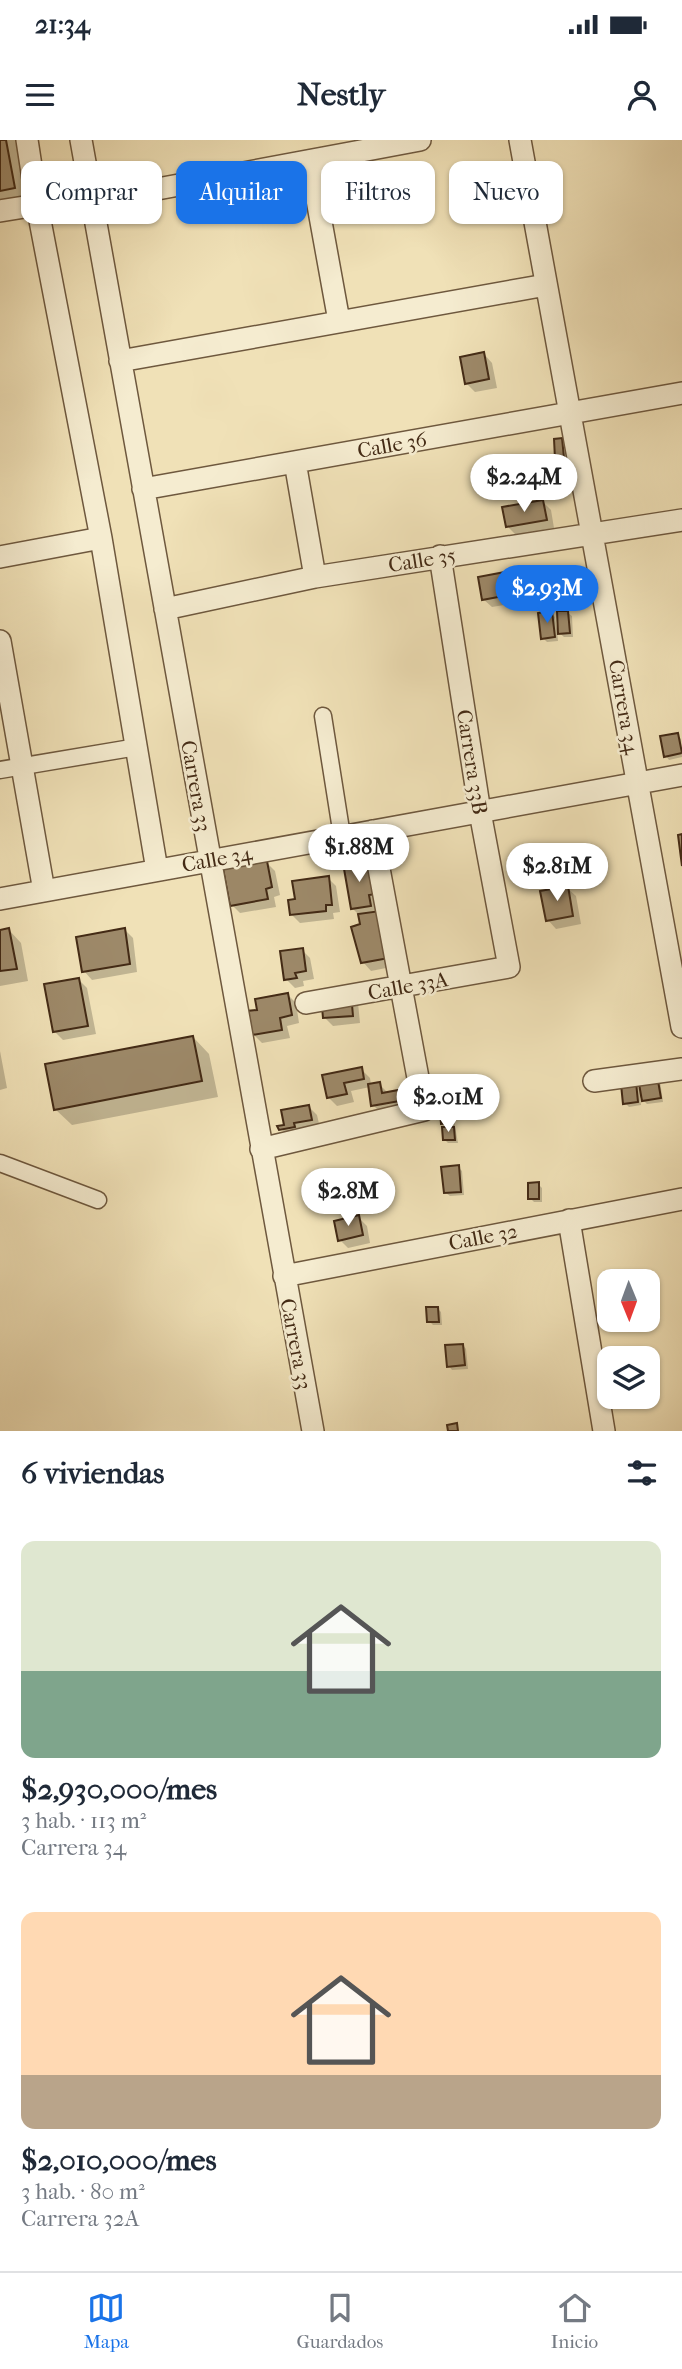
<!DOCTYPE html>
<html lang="es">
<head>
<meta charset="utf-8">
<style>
  :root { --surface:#fff; --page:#f2f2f3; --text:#1f2937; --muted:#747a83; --line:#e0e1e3; --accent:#1a73e8 }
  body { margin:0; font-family:"IM FELL French Canon",serif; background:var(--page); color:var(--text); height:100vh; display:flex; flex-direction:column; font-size:26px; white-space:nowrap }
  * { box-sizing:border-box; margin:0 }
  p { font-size:23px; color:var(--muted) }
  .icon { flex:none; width:38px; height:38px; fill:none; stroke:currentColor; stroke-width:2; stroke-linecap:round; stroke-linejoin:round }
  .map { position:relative; height:1291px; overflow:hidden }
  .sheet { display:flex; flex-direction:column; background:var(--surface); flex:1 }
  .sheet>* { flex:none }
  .hud { position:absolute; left:21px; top:21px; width:640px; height:63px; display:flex; gap:14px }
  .needle { width:46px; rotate:179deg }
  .fabs { position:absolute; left:597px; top:1129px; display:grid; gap:14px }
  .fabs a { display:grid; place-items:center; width:63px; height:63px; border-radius:14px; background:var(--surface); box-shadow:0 2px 5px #0004; font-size:35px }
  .price { position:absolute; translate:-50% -60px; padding:0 16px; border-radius:24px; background:#fff; color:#222; font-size:23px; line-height:46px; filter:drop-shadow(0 2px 4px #0008) }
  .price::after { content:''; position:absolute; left:50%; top:42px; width:21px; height:16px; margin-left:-10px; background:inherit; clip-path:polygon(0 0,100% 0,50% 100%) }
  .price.on { background:var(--accent); color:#fff }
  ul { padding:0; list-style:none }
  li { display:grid; align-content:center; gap:14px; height:371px; padding:0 21px }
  li span { display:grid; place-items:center; height:217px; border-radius:14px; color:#555 }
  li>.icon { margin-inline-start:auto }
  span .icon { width:126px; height:126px; fill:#fffc; stroke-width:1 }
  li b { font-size:30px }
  h2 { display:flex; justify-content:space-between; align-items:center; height:84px; padding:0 21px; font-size:30px }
  .pill { padding:0 24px; border-radius:14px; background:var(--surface); box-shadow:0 2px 5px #0004; font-size:24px; line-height:63px }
  .pill.on { background:var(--accent); color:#fff }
  .status { display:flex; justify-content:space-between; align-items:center; height:49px; padding:0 35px; background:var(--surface); direction:ltr }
  .status svg { height:19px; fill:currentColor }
  header { display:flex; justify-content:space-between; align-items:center; height:91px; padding:0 21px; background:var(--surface); font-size:32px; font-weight:700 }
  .tabs { display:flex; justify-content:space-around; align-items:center; height:98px; border-top:2px solid var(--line); background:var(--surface); font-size:19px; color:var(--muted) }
  .tabs a { display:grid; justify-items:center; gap:4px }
  .tabs .on { color:var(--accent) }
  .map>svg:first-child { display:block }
</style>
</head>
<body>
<div class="status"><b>21:34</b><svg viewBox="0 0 49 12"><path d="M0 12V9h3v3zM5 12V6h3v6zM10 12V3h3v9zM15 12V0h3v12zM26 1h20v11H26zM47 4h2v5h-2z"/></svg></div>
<header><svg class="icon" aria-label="menu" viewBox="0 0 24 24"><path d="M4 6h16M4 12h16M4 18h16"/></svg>Nestly<svg class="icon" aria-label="person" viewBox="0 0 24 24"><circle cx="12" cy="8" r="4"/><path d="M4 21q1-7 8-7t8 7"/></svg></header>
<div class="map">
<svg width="682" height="1291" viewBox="0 0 682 1291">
  <rect width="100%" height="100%" fill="#f0e1b7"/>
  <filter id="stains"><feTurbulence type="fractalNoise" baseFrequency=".00286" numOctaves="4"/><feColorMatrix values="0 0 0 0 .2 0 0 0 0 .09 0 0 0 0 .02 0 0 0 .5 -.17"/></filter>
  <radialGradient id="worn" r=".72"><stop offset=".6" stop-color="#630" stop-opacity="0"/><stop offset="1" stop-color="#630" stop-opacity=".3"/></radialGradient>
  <path fill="#0003" d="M0,0H15L27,60L0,66Z
    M484,214L492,223L497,248L475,252L466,243Z
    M561,300L565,304L567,321L561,322L557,318Z
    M543,362L551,370L554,388L516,395L507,386Z
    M505,434L513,442L517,463L492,467L483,459Z
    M551,473L555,477L557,489H560L568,473L572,476L573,497H564L557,491L558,501L547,502L543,498Z
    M677,595L681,599L682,617L669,620L666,616Z
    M366,722L374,730L396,826L371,831L363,822L360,776L352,768Z
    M531,722L535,726L536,738L524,740L520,736Z
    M267,723L275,731L280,755L274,757L276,767L240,773L232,765Z
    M328,738L336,746L340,772L333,773L334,779L300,783L291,774Z
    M567,748L576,756L581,784L556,789L548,780Z
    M9,790L21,803L28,841L0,846V792Z
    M125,790L133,798L137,832L92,840L84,831Z
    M302,810L310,818L314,839L303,841L304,846L295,848L286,839Z
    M79,840L87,848L96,894L63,900L55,892Z
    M288,855L296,863L299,883L287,886L290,898L262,903L253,894L259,871Z
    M323,857L358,863L360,883L333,886L325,878Z
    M193,897L209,914L218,957L72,985L55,969Z
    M0,911L7,948L0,950Z
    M361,929L370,938L371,945L379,944L387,952L409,950L417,958L419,967L381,973L373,965L370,947L351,951L354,962L337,966L329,958L325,937Z
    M660,941L663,962L647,964L640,957L641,965L629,967L625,963L635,944L642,951Z
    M309,967L317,975L320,988L290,997L281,989Z
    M450,971L453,975L458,1003H448L445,1000L447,988L443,984Z
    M458,1027L462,1031L464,1055L450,1056L446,1053Z
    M538,1044L542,1048V1062H534L530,1058Z
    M358,1077L367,1086L370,1103L348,1108L340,1100Z
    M437,1168L441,1172L442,1185H433L429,1181Z
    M463,1205L466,1209L468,1229L452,1230L449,1226Z"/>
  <path fill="#9d8969" stroke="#432a15" stroke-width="2" d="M0,0H6L15,48L0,51Z
    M484,212L489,239L465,244L460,217Z
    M562,298L564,318L555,319L554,299Z
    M543,360L547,380L506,387L502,367Z
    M505,432L509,455L482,460L478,437Z
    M552,471L555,497L541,499L538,473Z
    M557,471H568L570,493L558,494Z
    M678,593L682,613L664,617L660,596Z
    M682,694V726L678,695Z
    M366,720L368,728L372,727L376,754L369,755L371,766L351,769L343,723Z
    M531,720L534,734L519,737L516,723Z
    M267,721L272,747L266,749L268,759L230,766L223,729Z
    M329,736L332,765H326V771L290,775L288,760L295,759L292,741Z
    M568,746L573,776L546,781L540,751Z
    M380,771L389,818L361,823L351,787L360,784L358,774Z
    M9,788L17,829L0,831V790Z
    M125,788L130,824L82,832L76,797Z
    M303,808L306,831L295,833L297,838L284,840L280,811Z
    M79,838L88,886L53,892L44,844Z
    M288,853L292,875L280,878L282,890L252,895L247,871L257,870L255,859Z
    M351,853L353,876L323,878L321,856Z
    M193,896L202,941L54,970L45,924Z
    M362,927L364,939L344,943L347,954L327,958L322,935Z
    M657,935L661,958L642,961L638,938Z
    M380,942L382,953L409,948L411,959L371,966L368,944Z
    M636,942L638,962L623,964L621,944Z
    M309,965L312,980L294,983L295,987L279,990L277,986L284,985L281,970Z
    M450,969L451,983L441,984L440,970Z
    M442,987H454L455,1000H443Z
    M459,1025L461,1052L444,1053L441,1027Z
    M539,1042V1059H528V1043Z
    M359,1075L363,1095L338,1101L334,1081Z
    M426,1167H438L439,1182H427Z
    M463,1204L465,1225L447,1227L445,1205Z
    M457,1283L458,1291H448L447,1285Z"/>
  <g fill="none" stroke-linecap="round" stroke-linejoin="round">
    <defs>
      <path id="pedestrian" d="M323,576L342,696
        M0,630L137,607
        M0,1023L98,1060"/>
      <path id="minor" d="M27,0L37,65L101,398L157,730
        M81,0L313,1291
        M520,0L682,887
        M310,21L339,181
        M93,61L420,0
        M0,71L37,65
        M120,221L546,145
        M295,322L315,437
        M143,349L682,253
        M0,417L101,398
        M165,469L315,437L682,380
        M0,501L44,751
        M0,759L682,635
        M306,863L509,827L480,672L440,416
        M594,941L682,929
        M261,1009L424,970L372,691
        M569,1080L604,1291
        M284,1136L682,1059"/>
    </defs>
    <use href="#pedestrian" stroke="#6e583e" stroke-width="19"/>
    <use href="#minor" stroke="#6e583e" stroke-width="24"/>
    <use href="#pedestrian" stroke="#f5ecd0" stroke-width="16"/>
    <use href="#minor" stroke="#f5ecd0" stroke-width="21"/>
  </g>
  <g text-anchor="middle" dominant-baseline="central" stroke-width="5" stroke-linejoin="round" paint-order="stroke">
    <g font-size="21" fill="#432a15" stroke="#f5ecd0">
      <text transform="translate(392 305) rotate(-10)">Calle 36</text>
      <text transform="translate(422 420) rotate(-9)">Calle 35</text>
      <text transform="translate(624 567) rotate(80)">Carrera 34</text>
      <text transform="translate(472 622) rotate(81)">Carrera 33B</text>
      <text transform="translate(196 646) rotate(80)">Carrera 33</text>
      <text transform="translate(217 719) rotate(-10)">Calle 34</text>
      <text transform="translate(408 846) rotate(-10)">Calle 33A</text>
      <text transform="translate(483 1097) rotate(-11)">Calle 32</text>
      <text transform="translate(296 1204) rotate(79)">Carrera 33</text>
    </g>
  </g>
  <rect width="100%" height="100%" filter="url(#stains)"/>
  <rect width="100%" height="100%" fill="url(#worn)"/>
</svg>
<div class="fabs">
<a><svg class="needle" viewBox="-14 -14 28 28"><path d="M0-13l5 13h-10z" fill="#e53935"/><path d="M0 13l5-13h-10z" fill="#747a83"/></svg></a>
<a><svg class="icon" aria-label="layers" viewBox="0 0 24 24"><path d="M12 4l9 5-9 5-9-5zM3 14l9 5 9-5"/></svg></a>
</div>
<b class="price" style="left:524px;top:374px">$2.24M</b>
<b class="price on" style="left:547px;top:485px">$2.93M</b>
<b class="price" style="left:359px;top:744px">$1.88M</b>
<b class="price" style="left:557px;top:763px">$2.81M</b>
<b class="price" style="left:448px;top:994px">$2.01M</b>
<b class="price" style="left:348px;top:1088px">$2.8M</b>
<div class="hud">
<a class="pill">Comprar</a>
<a class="pill on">Alquilar</a>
<a class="pill">Filtros</a>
<a class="pill">Nuevo</a>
</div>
</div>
<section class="sheet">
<h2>6 viviendas<svg class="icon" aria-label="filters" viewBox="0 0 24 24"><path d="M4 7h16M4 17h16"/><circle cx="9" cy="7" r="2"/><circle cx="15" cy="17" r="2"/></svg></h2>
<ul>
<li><span style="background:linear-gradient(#dfe7d0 60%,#7fa58c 0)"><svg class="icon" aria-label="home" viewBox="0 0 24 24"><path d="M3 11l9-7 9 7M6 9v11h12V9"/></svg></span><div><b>$2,930,000/mes</b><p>3 hab. · 113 m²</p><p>Carrera 34</p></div></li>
<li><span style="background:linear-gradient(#ffd9b3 75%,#b9a48a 0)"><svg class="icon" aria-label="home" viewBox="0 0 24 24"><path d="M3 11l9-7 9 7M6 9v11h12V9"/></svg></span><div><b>$2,010,000/mes</b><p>3 hab. · 80 m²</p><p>Carrera 32A</p></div></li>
</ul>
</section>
<nav class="tabs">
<a class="on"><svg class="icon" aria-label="map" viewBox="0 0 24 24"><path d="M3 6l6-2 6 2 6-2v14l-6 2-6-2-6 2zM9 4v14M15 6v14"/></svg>Mapa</a>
<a><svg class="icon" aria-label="saved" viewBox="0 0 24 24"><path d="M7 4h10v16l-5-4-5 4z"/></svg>Guardados</a>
<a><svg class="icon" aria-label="home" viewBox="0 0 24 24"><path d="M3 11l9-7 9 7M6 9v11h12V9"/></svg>Inicio</a>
</nav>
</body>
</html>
